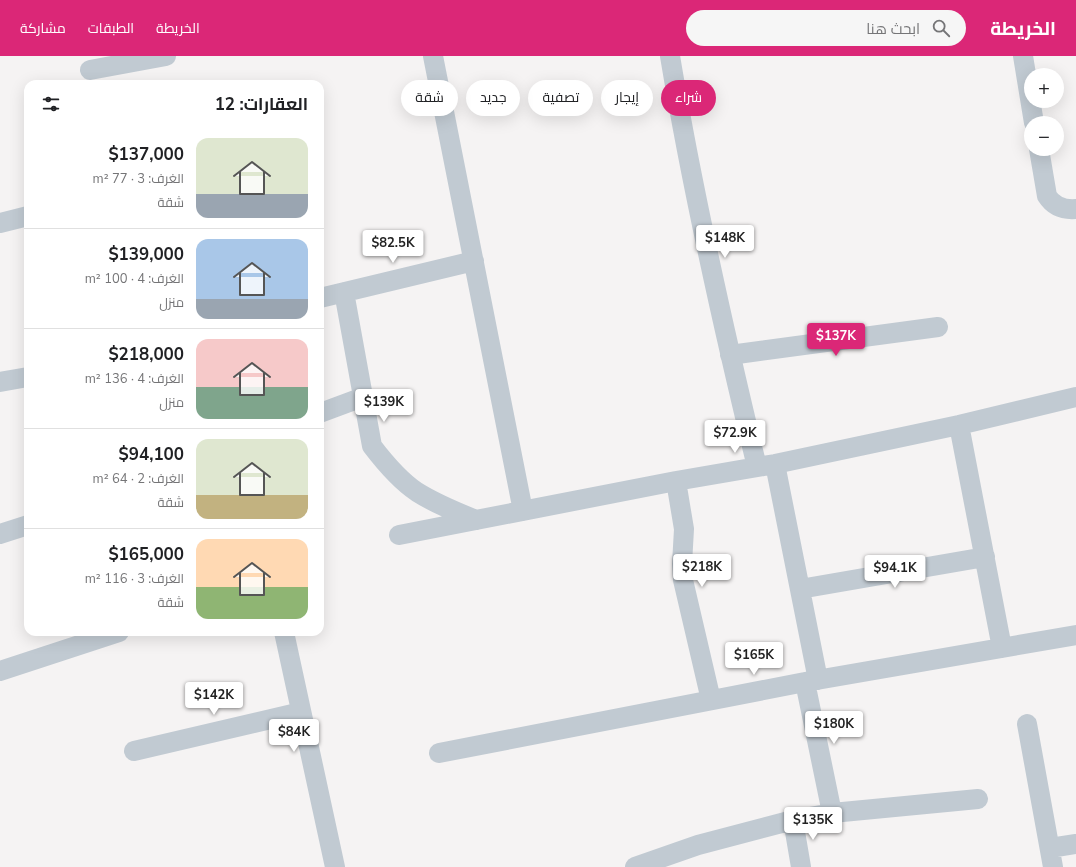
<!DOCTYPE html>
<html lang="ar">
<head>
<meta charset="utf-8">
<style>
  :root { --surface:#fff; --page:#f6f6f6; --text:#202124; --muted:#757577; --line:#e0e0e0; --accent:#db2777 }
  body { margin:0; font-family:"Nunito Sans",Cairo,sans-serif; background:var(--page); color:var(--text); direction:rtl; height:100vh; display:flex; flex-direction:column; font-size:15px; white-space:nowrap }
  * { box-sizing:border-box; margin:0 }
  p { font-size:13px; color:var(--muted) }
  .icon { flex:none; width:22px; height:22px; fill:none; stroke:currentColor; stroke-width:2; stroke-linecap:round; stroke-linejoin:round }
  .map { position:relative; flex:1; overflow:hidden; direction:ltr }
  .details { position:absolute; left:24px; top:24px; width:300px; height:556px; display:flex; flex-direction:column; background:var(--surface); border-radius:12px; box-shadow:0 4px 16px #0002; direction:rtl }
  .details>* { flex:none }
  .hud { position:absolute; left:336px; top:24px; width:380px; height:36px; direction:rtl; display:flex; gap:8px }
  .fabs { position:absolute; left:1024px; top:12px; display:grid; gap:8px }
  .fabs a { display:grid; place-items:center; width:40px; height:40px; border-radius:50%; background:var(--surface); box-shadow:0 4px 16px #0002; font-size:20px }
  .price { position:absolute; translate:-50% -34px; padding:0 9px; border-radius:4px; background:#fff; color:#222; font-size:13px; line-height:26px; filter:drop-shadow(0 1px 2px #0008) }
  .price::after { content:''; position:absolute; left:50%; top:24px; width:12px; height:9px; margin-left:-6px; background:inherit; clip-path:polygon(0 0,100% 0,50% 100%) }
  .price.selected { background:var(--accent); color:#fff }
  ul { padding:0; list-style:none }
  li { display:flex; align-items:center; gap:12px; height:100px; padding:0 16px }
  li+li { border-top:1px solid var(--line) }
  li span { display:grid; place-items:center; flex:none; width:112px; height:80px; border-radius:12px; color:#555 }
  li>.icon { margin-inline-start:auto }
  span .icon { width:48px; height:48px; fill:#fffc; stroke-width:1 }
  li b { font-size:17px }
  h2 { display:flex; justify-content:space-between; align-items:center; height:48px; padding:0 16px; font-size:17px }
  .chip { padding:0 14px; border-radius:18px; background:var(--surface); box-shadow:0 4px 16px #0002; font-size:14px; line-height:36px }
  .chip.selected { background:var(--accent); color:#fff }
  header { display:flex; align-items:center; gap:24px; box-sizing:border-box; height:56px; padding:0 20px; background:var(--accent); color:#fff }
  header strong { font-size:19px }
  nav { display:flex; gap:22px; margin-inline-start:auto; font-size:14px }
  .search { width:280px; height:36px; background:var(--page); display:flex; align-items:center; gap:10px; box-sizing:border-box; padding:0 14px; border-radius:22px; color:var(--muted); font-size:15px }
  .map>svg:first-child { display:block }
</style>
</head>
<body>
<header>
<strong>الخريطة</strong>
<div class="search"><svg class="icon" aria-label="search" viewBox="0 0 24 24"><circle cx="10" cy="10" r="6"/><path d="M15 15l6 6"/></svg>ابحث هنا</div>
<nav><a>الخريطة</a><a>الطبقات</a><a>مشاركة</a></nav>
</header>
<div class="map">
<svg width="1076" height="811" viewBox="0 0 1076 811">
  <rect width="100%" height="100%" fill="#f5f3f3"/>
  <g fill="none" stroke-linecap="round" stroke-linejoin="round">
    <path stroke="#c1cad2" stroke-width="20" d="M433,0L523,455
      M670,0C693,138 724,275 757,411
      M1023,0L1034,67
      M90,14L166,0
      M1039,93L1047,140C1054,151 1064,154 1076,153
      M0,167L28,160
      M344,236L372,390C385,407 399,424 417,436C436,448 456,456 476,464
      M320,242L474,205
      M730,299L938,271
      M0,326L28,321
      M320,357L363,341
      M959,369L1002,592
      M775,408L818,624
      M676,425L684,473L682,508L683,524L711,644
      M0,478L28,469
      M399,479L676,425L775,408L959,369L1076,341
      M800,533L985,501
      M284,576L335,811
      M0,615L119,576
      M805,626L832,757
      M1027,668L1053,811
      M134,695L301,656
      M439,697L805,626L1076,579
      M793,764L801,811
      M1050,792L1076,788
      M635,811L698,789L793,764L832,757L978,743"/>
  </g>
</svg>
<div class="fabs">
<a>+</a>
<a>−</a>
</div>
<b class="price" style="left:725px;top:203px">$148K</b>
<b class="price" style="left:393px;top:208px">$82.5K</b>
<b class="price selected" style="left:836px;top:301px">$137K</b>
<b class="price" style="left:384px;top:367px">$139K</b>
<b class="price" style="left:735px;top:398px">$72.9K</b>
<b class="price" style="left:702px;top:532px">$218K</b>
<b class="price" style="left:895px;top:533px">$94.1K</b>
<b class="price" style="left:754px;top:620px">$165K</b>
<b class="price" style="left:214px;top:660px">$142K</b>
<b class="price" style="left:834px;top:689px">$180K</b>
<b class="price" style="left:294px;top:697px">$84K</b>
<b class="price" style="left:813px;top:785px">$135K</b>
<div class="hud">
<a class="chip selected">شراء</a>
<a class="chip">إيجار</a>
<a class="chip">تصفية</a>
<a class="chip">جديد</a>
<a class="chip">شقة</a>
</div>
<section class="details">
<h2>العقارات: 12<svg class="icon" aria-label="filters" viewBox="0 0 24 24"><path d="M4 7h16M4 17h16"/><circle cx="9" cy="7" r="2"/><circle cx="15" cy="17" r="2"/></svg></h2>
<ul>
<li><span style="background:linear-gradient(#dfe7d0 70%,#9aa5b1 0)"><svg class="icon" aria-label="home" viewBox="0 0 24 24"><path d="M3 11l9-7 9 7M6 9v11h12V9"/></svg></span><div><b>$137,000</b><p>الغرف: 3 · 77 m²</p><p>شقة</p></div></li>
<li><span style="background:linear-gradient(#a9c7e8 75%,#9aa5b1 0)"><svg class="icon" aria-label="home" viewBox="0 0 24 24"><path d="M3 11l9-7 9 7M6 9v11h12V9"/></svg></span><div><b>$139,000</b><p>الغرف: 4 · 100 m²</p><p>منزل</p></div></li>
<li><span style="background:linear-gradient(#f6c9c9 60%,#7fa58c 0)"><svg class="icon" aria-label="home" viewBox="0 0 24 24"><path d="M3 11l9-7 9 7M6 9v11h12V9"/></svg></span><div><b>$218,000</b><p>الغرف: 4 · 136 m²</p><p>منزل</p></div></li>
<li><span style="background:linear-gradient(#dfe7d0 70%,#c2b280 0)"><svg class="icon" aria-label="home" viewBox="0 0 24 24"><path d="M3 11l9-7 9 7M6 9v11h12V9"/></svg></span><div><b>$94,100</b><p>الغرف: 2 · 64 m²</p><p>شقة</p></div></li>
<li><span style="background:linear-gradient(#ffd9b3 60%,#8fb573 0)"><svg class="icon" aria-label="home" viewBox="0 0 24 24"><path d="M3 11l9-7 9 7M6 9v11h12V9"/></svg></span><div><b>$165,000</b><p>الغرف: 3 · 116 m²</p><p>شقة</p></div></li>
</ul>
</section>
</div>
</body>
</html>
